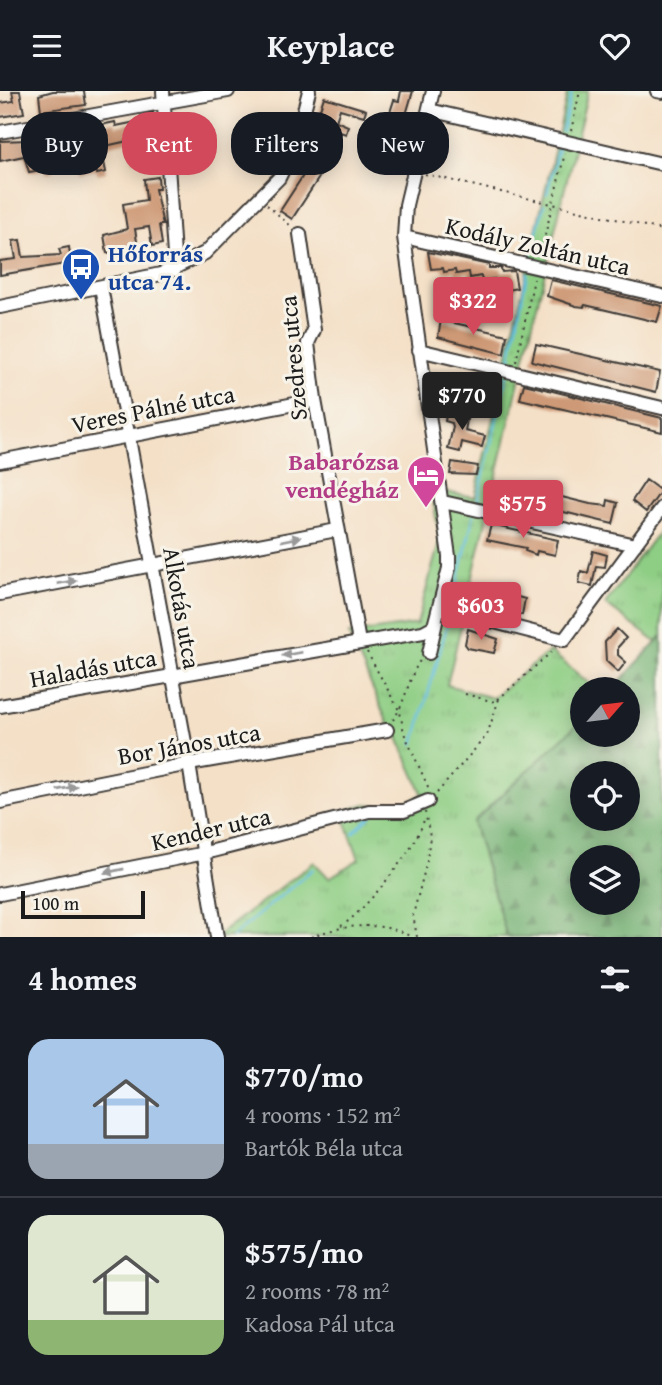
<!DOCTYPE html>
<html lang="en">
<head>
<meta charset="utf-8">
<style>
  :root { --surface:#171b24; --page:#242831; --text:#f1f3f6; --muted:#9ea1a6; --line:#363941; --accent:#d1495b }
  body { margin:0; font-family:"Gentium Book Plus",serif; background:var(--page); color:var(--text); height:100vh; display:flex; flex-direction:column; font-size:26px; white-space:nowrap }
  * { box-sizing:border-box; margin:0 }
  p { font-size:23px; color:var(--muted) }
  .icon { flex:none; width:38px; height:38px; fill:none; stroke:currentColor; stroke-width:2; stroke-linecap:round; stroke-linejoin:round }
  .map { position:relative; height:846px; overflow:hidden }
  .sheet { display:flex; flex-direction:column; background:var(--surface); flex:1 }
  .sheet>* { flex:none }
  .banner { position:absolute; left:21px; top:21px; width:621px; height:63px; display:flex; gap:14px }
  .needle { width:46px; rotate:62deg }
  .controls { position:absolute; left:570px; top:586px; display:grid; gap:14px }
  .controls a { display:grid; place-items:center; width:70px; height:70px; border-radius:50%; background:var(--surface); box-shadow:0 4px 18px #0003; font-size:35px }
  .scale { position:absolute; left:21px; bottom:18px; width:124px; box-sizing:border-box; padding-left:7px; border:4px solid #1c1c1c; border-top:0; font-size:19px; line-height:24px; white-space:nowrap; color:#1c1c1c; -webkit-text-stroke:5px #f7f3e8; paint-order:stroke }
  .price { position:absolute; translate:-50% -60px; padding:0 16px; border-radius:7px; background:var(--accent); color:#fff; font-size:23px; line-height:46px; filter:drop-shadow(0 2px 4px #0008) }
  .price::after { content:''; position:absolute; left:50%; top:42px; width:21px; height:16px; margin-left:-10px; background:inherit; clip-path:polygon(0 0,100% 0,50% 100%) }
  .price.active { background:#222; color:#fff }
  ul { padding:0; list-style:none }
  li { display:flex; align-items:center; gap:21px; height:175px; padding:0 28px }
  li+li { border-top:2px solid var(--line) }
  li span { display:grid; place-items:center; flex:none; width:196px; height:140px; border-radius:21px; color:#555 }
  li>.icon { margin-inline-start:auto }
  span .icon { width:84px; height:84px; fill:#fffc; stroke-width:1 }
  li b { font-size:30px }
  h2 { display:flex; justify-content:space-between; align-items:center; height:84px; padding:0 28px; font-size:30px }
  .chip { padding:0 24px; border-radius:28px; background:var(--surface); box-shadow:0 4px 18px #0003; font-size:24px; line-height:63px }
  .chip.active { background:var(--accent); color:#fff }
  header { display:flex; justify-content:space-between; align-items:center; height:91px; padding:0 28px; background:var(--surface); font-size:32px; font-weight:600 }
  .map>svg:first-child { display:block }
</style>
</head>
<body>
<header><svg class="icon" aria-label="menu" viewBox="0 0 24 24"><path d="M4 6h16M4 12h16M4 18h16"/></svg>Keyplace<svg class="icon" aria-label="heart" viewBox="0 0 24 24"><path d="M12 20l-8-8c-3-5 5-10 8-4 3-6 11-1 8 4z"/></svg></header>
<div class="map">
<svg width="662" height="846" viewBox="0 0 662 846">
  <defs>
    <pattern id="grass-tufts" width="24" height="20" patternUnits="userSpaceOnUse" patternTransform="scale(1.75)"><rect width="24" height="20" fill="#8ece84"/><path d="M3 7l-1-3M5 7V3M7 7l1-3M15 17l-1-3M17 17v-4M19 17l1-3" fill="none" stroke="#7ab071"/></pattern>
    <pattern id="forest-firs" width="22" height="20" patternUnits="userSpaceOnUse" patternTransform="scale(1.75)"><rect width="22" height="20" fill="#72b172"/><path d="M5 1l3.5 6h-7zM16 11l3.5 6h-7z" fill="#5d8f5d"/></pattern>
  </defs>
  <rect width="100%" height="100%" fill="#f7f3e8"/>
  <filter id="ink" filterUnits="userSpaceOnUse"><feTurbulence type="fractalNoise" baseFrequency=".0143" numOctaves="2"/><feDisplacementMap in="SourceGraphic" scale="14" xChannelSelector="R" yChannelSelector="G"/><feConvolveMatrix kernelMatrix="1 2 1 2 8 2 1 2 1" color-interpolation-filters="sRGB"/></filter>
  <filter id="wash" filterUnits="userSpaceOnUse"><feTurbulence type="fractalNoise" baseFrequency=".00686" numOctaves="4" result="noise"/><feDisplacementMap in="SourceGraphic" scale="28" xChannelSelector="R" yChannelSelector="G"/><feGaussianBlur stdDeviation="1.57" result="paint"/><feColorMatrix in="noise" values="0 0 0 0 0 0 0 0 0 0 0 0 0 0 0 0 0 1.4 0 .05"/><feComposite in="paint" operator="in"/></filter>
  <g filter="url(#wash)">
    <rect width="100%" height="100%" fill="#f4e0c7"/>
    <path fill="url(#grass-tufts)" stroke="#557550" stroke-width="2" d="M568,0H588L447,594L492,607L550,560L596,598H583V628L473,731L507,846H216L314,771L329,787L359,768L342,721L365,713L392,716L423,704L396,642H392L349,543L417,533L440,448L431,399L475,406Z
      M662,436V545L656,551L605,513Z"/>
    <path fill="url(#forest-firs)" stroke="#476647" stroke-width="2" fill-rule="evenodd" d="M662,545V846H507L473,731L583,628V644H628V598H613ZM583,682H628V728H583ZM583,766H628V812H583Z"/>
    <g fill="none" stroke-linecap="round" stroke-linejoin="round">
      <path stroke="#64bfe2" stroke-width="2.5" d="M562,40L572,0
        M547,103L559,52
        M529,169L544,114
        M510,270L527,182
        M478,408L507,284
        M453,511L474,423
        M414,653L450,524
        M353,742L371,725
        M232,846L313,778"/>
    </g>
    <g id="blocks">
      <path fill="#ce9976" d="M12,0H20L24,22L0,26V12L14,10Z
        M53,0H84L86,14L41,20L39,4Z
        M401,0H413L400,44L384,40L394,9L399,10Z
        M324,6L366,19L364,25L340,18L336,30L348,35L346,43L340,41L330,63L308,54Z
        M153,22L157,74L146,75L145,68L132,70L128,50L101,56L106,81L97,83L96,79L80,82L76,62L91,59L89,47L65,51L67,58L50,61L54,80L46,82V78L29,81L24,65L0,70V50L30,49L115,31L116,35L141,30V25Z
        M310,74L322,82L292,128L280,120Z
        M158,86L159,98H155L163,134H159L162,153L152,155L149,136L135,138L138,157L107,162L104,144L127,138L123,113L146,109L144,88Z
        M20,149L23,166L61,164L59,158L69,156L71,172L0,184V170L16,168L13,150Z
        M428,161L489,174V177H501L502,181L514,180L517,197L508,199L507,192L495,194L494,188L482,190L481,185L470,187L469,181L456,183L455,179L444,181L443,177L431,178Z
        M551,189L662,215L657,231L585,214L584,216L576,215L547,205Z
        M441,229L507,244L504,263L438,246Z
        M536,253L660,281L656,301L532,270Z
        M524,293L662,327V341L520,308Z
        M447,319L468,323L465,340L485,345L482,356L462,351L460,361L448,358L453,336L452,332L445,330Z
        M452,371L478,375L476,384L450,383Z
        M646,389L661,400L646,421L632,410Z
        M501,391L590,413L607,415L608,409L618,412L613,433L498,405Z
        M491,434L558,449L555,464L537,460L536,464L525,460L526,457L487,449Z
        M593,460L607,464L605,476L596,475L592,495L579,492L581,480L588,482Z
        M478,495L525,508L522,524L475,512Z
        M468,538L498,548L494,562L468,557L465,553Z
        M617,538L626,547L618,556V564L626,571L618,581L606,570L605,551Z"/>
    </g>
  </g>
  <g filter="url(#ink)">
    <use href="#blocks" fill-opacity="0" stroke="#3c3936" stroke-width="2"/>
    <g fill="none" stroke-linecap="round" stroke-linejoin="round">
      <defs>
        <path id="minor" d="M163,0L175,179
          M657,0L662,1
          M429,19L662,73
          M0,41L228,0
          M300,143L314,239L308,252L315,309L359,551
          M404,146L662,205
          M101,196L189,673L217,846
          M0,216L161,183L205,162L279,87L295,54L309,0
          M419,259L662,317
          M0,370L315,309
          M443,411L635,454
          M0,503L337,439
          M440,517L564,549L662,417
          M429,562L436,531
          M0,615L423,541L434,535L449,477V465L404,146L406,114L433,0
          M0,711L189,673L387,639
          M0,803L205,762L369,720H404L428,710"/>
      </defs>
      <use href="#minor" stroke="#3c3936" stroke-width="16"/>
      <path stroke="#3c3936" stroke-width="2" stroke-dasharray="2 5" stroke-linecap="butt" d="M571,40L580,0
        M425,83L662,139
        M267,114L291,135
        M540,165L565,62
        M516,271L534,188
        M367,561L400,621L404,642L429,698
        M465,603L495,611L556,557
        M393,629C406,611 408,587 421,568
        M437,702L487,644L499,608
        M341,835C363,823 420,752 424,728
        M311,846C338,834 385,829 411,846
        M417,846L413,824L427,770L430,745L425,721"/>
      <use href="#minor" stroke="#fff" stroke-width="12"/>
    </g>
    <defs><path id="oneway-solid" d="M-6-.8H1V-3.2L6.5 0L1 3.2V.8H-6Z" transform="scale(1.75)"/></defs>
    <g fill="#999">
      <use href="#oneway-solid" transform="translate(291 448) rotate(-11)"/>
      <use href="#oneway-solid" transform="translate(67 491) rotate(-10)"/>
      <use href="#oneway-solid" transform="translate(292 563) rotate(170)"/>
      <use href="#oneway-solid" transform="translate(67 697) rotate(-11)"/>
      <use href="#oneway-solid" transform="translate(114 780) rotate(169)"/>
    </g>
  </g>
  <defs>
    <symbol id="bus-pin" viewBox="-11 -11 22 30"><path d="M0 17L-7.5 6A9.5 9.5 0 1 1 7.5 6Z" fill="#1a4fb4" stroke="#f7f3e8"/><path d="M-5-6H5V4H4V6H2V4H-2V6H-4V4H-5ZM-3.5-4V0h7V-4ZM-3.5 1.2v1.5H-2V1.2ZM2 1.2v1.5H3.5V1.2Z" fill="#fff"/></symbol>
    <symbol id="hotel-pin" viewBox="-11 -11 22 30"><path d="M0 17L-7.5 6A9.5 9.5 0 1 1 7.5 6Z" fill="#d1479c" stroke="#f7f3e8"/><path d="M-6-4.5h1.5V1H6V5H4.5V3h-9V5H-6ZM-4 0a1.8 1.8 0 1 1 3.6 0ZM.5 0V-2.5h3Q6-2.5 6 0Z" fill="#fff"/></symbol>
  </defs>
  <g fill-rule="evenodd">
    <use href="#bus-pin" x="59" y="154" width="44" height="60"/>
    <use href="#hotel-pin" x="404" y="362" width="44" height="60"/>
  </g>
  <g text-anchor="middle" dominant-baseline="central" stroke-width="6" stroke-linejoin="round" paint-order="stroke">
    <g font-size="24" fill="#1c1c1c" stroke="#f7f3e8">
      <text transform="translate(538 155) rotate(13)">Kodály Zoltán utca</text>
      <text transform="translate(293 267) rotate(-95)">Szedres utca</text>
      <text transform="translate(153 318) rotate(-11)">Veres Pálné utca</text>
      <text transform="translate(182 517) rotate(80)">Alkotás utca</text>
      <text transform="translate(93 577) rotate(-10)">Haladás utca</text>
      <text transform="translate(189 653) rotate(-10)">Bor János utca</text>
      <text transform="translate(211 738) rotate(-13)">Kender utca</text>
    </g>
    <g font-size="24" font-weight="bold" fill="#164399" stroke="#f7f3e8" text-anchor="start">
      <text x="108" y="162">Hőforrás<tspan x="108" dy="28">utca 74.</tspan></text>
    </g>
    <g font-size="24" font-weight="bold" fill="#b23c85" stroke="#f7f3e8" text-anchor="end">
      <text x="399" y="370">Babarózsa<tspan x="399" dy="28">vendégház</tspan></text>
    </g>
  </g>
</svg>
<div class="controls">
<a><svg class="needle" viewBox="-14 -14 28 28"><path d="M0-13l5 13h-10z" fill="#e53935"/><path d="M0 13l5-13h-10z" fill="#9ea1a6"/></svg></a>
<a><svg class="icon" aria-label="locate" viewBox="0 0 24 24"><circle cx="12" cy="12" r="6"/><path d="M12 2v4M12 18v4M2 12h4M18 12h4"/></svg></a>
<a><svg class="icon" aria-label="layers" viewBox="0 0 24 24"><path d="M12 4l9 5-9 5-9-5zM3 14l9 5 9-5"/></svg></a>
</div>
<div class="scale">100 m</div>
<b class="price" style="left:473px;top:246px">$322</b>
<b class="price active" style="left:462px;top:341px">$770</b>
<b class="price" style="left:523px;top:449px">$575</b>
<b class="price" style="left:481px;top:551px">$603</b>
<div class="banner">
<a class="chip">Buy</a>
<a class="chip active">Rent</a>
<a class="chip">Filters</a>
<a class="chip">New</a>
</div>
</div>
<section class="sheet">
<h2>4 homes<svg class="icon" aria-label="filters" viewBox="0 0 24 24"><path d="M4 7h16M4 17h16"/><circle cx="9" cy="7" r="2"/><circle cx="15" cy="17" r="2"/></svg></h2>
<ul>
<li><span style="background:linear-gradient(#a9c7e8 75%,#9aa5b1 0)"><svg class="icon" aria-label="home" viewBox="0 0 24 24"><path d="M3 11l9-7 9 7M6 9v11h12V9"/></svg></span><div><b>$770/mo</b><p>4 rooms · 152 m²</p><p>Bartók Béla utca</p></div></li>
<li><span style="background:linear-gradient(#dfe7d0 75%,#8fb573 0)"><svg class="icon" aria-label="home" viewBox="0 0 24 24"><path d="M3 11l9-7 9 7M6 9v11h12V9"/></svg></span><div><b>$575/mo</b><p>2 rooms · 78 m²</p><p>Kadosa Pál utca</p></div></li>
</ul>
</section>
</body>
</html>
